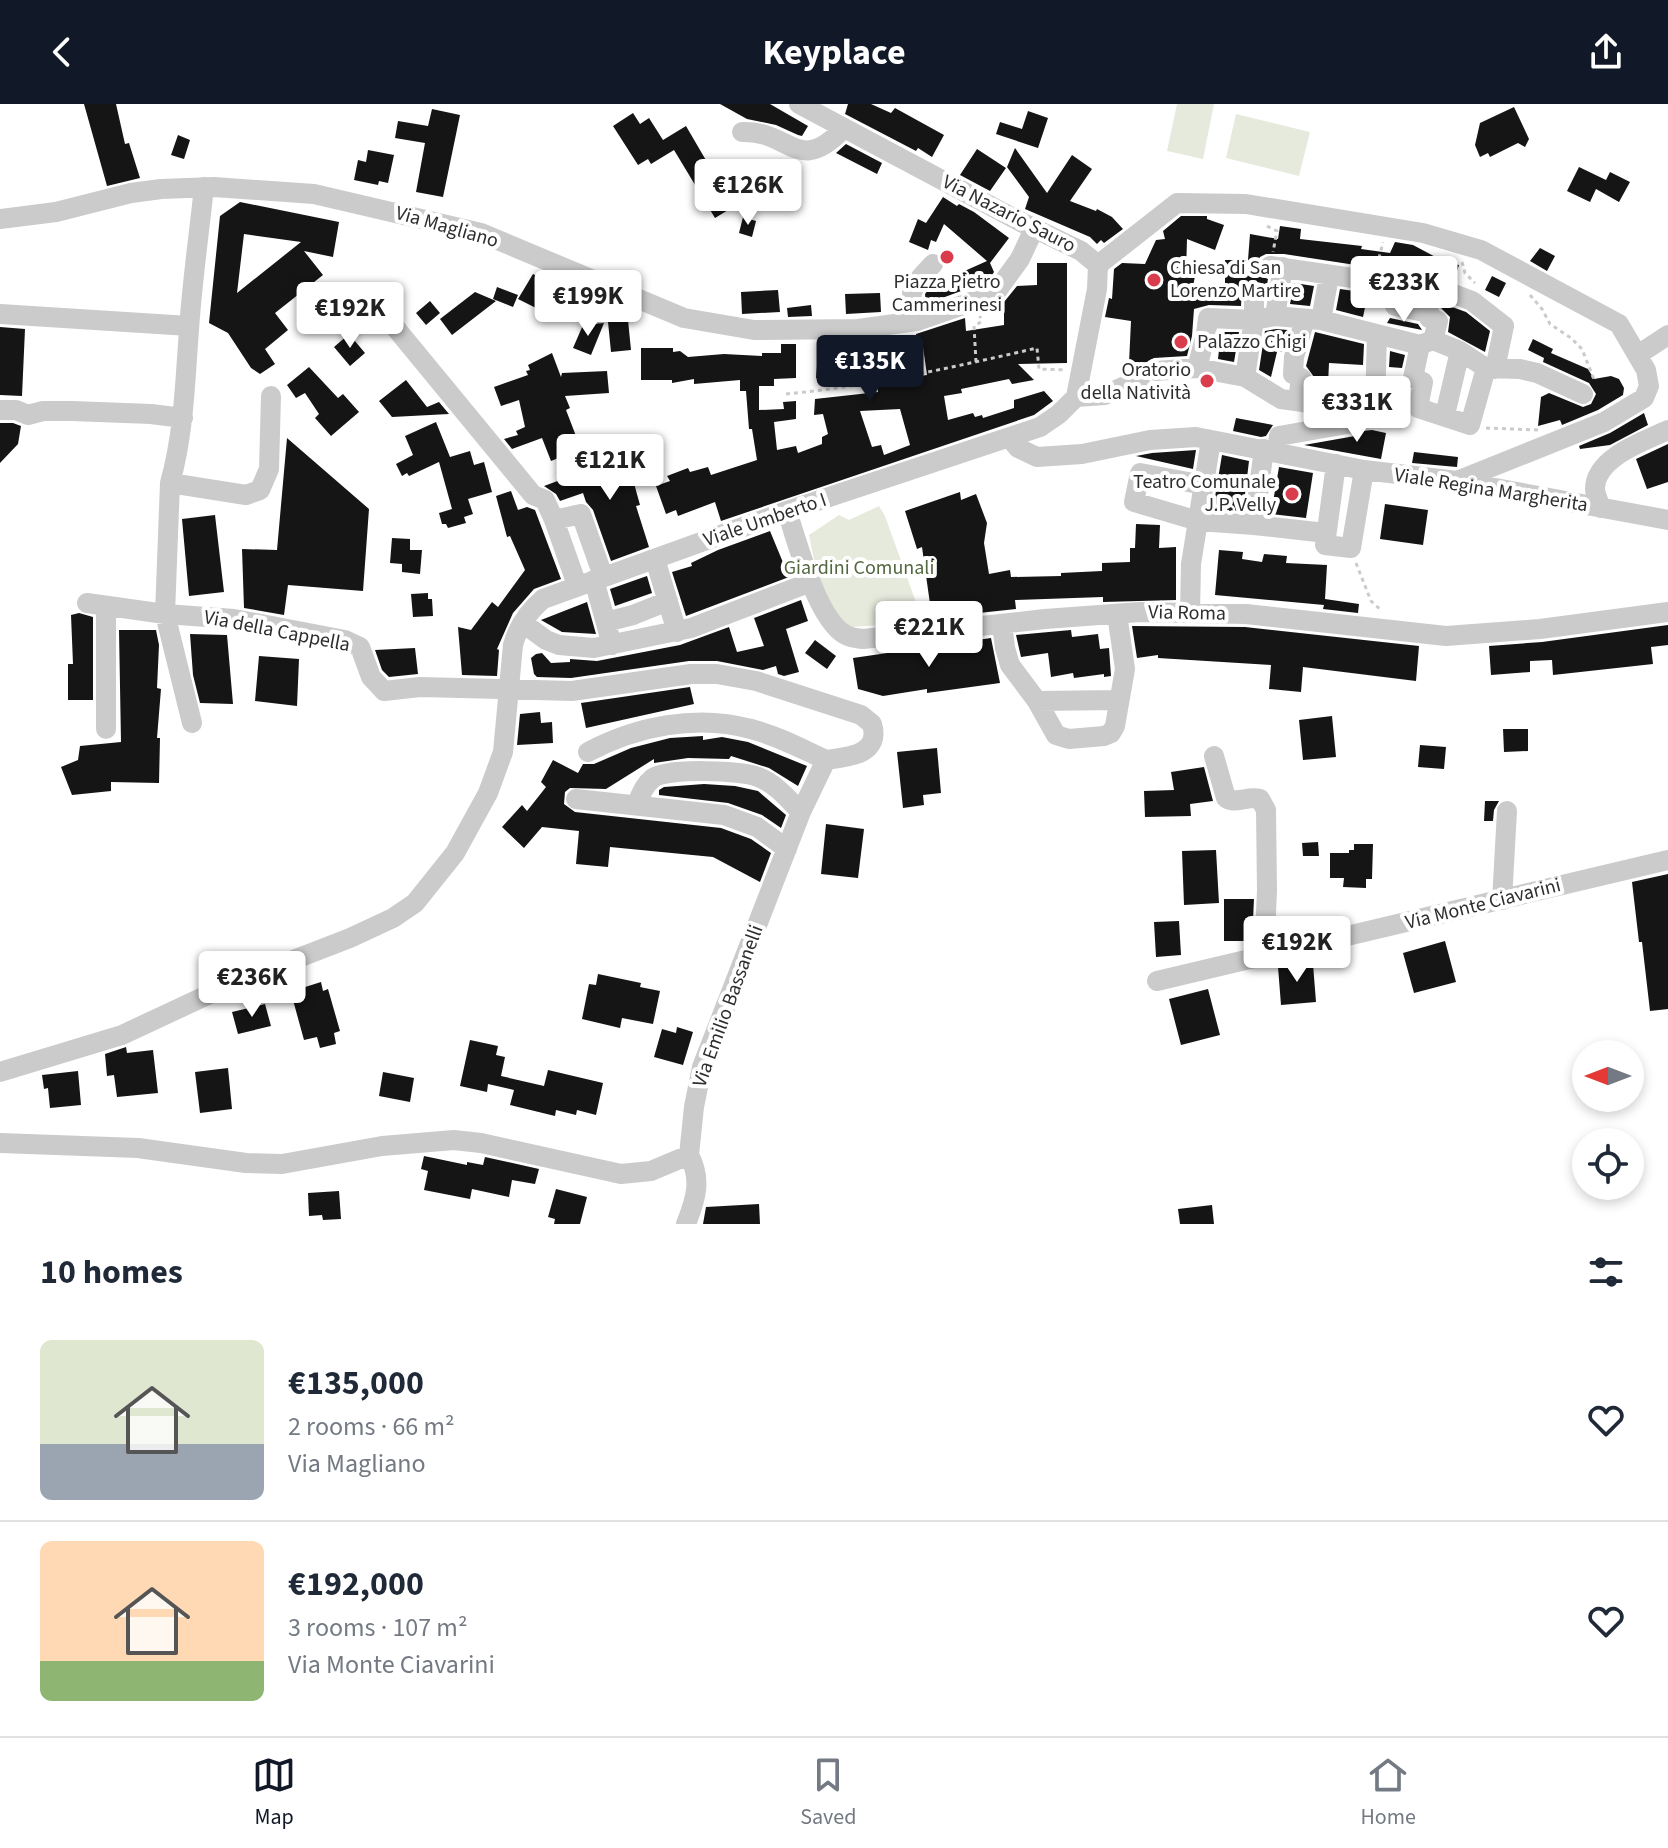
<!DOCTYPE html>
<html lang="en">
<head>
<meta charset="utf-8">
<style>
  :root { --surface:#fff; --page:#f6f6f7; --text:#1f2937; --muted:#747a83; --line:#e0e1e3; --accent:#111827 }
  body { margin:0; font-family:"Source Sans 3",sans-serif; background:var(--page); color:var(--text); height:100vh; display:flex; flex-direction:column; font-size:30px; white-space:nowrap }
  * { box-sizing:border-box; margin:0 }
  p { font-size:26px; color:var(--muted) }
  .icon { flex:none; width:44px; height:44px; fill:none; stroke:currentColor; stroke-width:2; stroke-linecap:round; stroke-linejoin:round }
  .map { position:relative; height:1120px; overflow:hidden }
  .sheet { display:flex; flex-direction:column; background:var(--surface); flex:1 }
  .sheet>* { flex:none }
  .needle { width:52px; rotate:270deg }
  .tools { position:absolute; left:1572px; top:936px; display:grid; gap:16px }
  .tools a { display:grid; place-items:center; width:72px; height:72px; border-radius:50%; background:var(--surface); box-shadow:0 4px 12px #0003; font-size:40px }
  .price { position:absolute; translate:-50% -68px; padding:0 18px; border-radius:8px; background:#fff; color:#222; font-size:26px; line-height:52px; filter:drop-shadow(0 2px 4px #0008) }
  .price::after { content:''; position:absolute; left:50%; top:48px; width:24px; height:18px; margin-left:-12px; background:inherit; clip-path:polygon(0 0,100% 0,50% 100%) }
  .price.selected { background:var(--accent); color:#fff }
  ul { padding:0; list-style:none }
  li { display:flex; align-items:center; gap:24px; height:200px; padding:0 40px }
  li+li { border-top:2px solid var(--line) }
  li span { display:grid; place-items:center; flex:none; width:224px; height:160px; border-radius:12px; color:#555 }
  li>.icon { margin-inline-start:auto }
  span .icon { width:96px; height:96px; fill:#fffc; stroke-width:1 }
  li b { font-size:34px }
  h2 { display:flex; justify-content:space-between; align-items:center; height:96px; padding:0 40px; font-size:34px }
  header { display:flex; justify-content:space-between; align-items:center; height:104px; padding:0 40px; background:var(--accent); color:#fff; font-size:36px; font-weight:700 }
  .dock { display:flex; justify-content:space-around; align-items:center; height:112px; border-top:2px solid var(--line); background:var(--surface); font-size:22px; color:var(--muted) }
  .dock a { display:grid; justify-items:center; gap:4px }
  .dock .selected { color:var(--accent) }
  .map>svg:first-child { display:block }
</style>
</head>
<body>
<header><svg class="icon" aria-label="back" viewBox="0 0 24 24"><path d="M15 5l-7 7 7 7"/></svg>Keyplace<svg class="icon" aria-label="share" viewBox="0 0 24 24"><path d="M12 15V3M7 8l5-5 5 5M5 13v7h14v-7"/></svg></header>
<div class="map">
<svg width="1668" height="1120" viewBox="0 0 1668 1120">
  <rect width="100%" height="100%" fill="#fff"/>
  <path fill="#e5eadd" d="M1177,0H1214L1203,55L1167,47Z
    M1236,10L1310,28L1299,72L1226,54Z
    M879,402L885,412L923,518L852,523C823,510 815,460 809,431L839,411L849,416Z"/>
  <path fill="#151515" fill-rule="evenodd" d="M84,0H116L125,40L129,39L140,74L107,82Z
    M720,0H770L808,22L802,32L798,31L776,21L747,15Z
    M848,0H871L891,9L895,4L944,31L932,53L918,44L916,47L845,10Z
    M1514,3L1529,35L1525,43L1518,39L1490,53L1488,49L1480,53L1475,41L1480,19Z
    M432,5L460,11L443,93L416,88L425,39L395,34L398,17L428,22Z
    M1028,7L1048,14L1038,44L996,30L1000,18L1022,25Z
    M633,9L640,20L649,14L663,36L686,22L714,70L718,67L738,100L715,114L674,46L651,60L648,55L638,61L613,22Z
    M178,31L190,36L184,55L171,51Z
    M846,40L882,59L877,70L836,49Z
    M1015,44L1047,89L1072,51L1092,65L1070,97L1096,107L1097,105L1112,113L1123,125L1104,139L1101,136L1097,140L1090,133L1025,105L1029,93L1007,63Z
    M977,45L1006,64L990,87L960,71Z
    M368,46L394,51L388,79L379,77L378,81L354,76L358,56L366,58Z
    M1579,63L1606,76L1610,68L1630,78L1619,98L1596,85L1590,98L1567,87Z
    M943,93L957,102L959,100L974,108L1009,134L990,159L994,168L988,177L926,200L925,190L931,182L987,157L944,120L936,138L931,136L928,146L909,138L918,115L926,119Z
    M240,98L339,118L333,153L304,147L323,171L275,209L288,226L265,245L275,260L260,270L251,264L228,229L209,219L220,112ZM244,130L301,138L237,189Z
    M1181,112H1207V115L1224,121L1215,146L1187,135L1186,169L1195,172L1192,188L1225,192V156H1248L1250,130L1278,135L1280,122L1301,125L1300,135L1362,142L1361,145L1390,149L1395,138L1413,141L1443,157L1459,161L1454,176L1407,157L1397,165L1391,183L1385,181V173L1382,167L1375,164L1284,150H1266L1260,153L1257,161L1261,172L1268,175L1266,186L1261,179L1253,177L1242,184L1241,202L1209,201L1194,205L1192,232L1187,252L1154,254L1148,257L1144,263L1128,266L1126,264L1129,259L1131,217L1105,213L1109,194L1112,195L1114,165L1122,159L1145,160L1156,136L1165,135L1163,127Z
    M743,113L756,117L752,133L739,129Z
    M1540,144L1555,152L1547,167L1530,157Z
    M1037,159H1067V259L1018,260L1034,276L1012,280L1009,275L961,285L962,289L944,292L948,316L973,309L975,313L982,311L983,314L1014,304V296L1044,287L1053,297L1034,311L721,417L715,398L678,412L676,406L666,410L656,382L670,377L667,372L688,364L690,368L708,363L711,371L757,356L752,325H749L746,287H740V276L694,280V275L672,279V276H641V244H673V248L680,247L688,253L724,250L762,252V249H781V240H796V274L774,275V282H759V306L784,305L783,298L796,297V315L774,318L777,346L796,342L798,349L822,340V333L828,330L823,310L814,311L815,295L878,288V280L900,278L902,275L927,271L922,236L917,237L916,230L965,214L966,227L1004,221V198L1017,182L1037,181ZM900,305L910,341L884,351L881,341L872,343L860,307Z
    M533,170L553,181L538,205L518,195Z
    M1492,172L1506,179L1499,193L1485,186Z
    M1294,179L1314,182L1310,202L1290,200Z
    M497,183L518,191L513,203L493,195Z
    M1340,185L1368,189L1363,213L1336,206Z
    M778,186L780,208L742,210L741,188Z
    M475,188L496,197L452,231L440,215Z
    M880,189L881,208L846,210L845,190Z
    M430,197L440,209L426,221L416,209Z
    M1441,199L1466,208L1490,227L1485,248L1448,228L1450,213L1441,204Z
    M811,201L812,212L788,213L787,204Z
    M1390,214L1418,220L1422,226L1387,219Z
    M628,216L631,246L611,248L608,218Z
    M604,219L591,251L573,244L583,221Z
    M0,223L25,225L22,292L0,291Z
    M1276,225L1288,226L1282,248H1277L1271,273L1259,266L1265,227Z
    M1221,228H1239L1234,258L1218,255Z
    M1315,228L1364,240L1363,261L1329,259L1328,280L1314,273L1306,262Z
    M349,230L365,249L350,262L334,243Z
    M1533,235L1553,245L1551,249L1588,265L1594,275L1611,272L1619,275L1624,284L1623,291L1598,306L1562,321L1560,316L1538,322L1541,293L1549,289L1583,303L1591,300L1596,290L1589,279L1543,258L1544,254L1528,246Z
    M875,244L878,273L816,274L818,250L848,252L847,247Z
    M1390,247L1405,251L1402,264L1389,263Z
    M552,249L561,273L562,269L607,267L609,289L565,292L570,304L566,306L581,345L551,357L542,334L512,345L504,335L518,331L516,327L525,323L519,296L501,302L494,283L528,271L526,267L530,266L528,261Z
    M309,263L338,294L343,290L359,308L331,332L315,314L319,310L305,289L296,294L287,281Z
    M406,276L427,303L439,298L449,310L392,313L379,297Z
    M1644,309L1648,321L1610,341L1580,345L1579,342L1610,329Z
    M1236,314L1273,321L1266,332L1261,333L1233,327Z
    M436,318L450,353L470,347L474,361L484,358L492,388L468,395L473,410L464,413L466,419L448,424L446,420H442L439,409L452,405L439,358L409,372L407,369L402,372L396,360L413,351L405,332Z
    M0,319H13L21,322L18,340L0,359Z
    M1372,326L1386,329L1381,355L1304,341L1355,332L1363,327Z
    M287,334L369,405L363,487L288,481L284,511L244,504L242,445L277,446Z
    M1668,340V378L1647,385L1636,355Z
    M624,343L640,401L636,402L649,443L611,457L593,406L586,398L583,389L560,397L556,390L544,382L606,359L603,349Z
    M1196,346L1193,365L1136,352L1152,349Z
    M1414,348L1458,353L1457,363L1412,359Z
    M1222,351L1249,357L1243,407L1213,405Z
    M1279,363L1313,369L1306,414L1271,410Z
    M511,387L518,406L527,403L535,406L561,475L534,485L513,509L497,545L499,546L497,572L462,571L458,523L471,526L492,498L498,503L525,466L510,432L507,433L496,392Z
    M960,388L961,396L976,390L987,419L984,439L989,470L1010,466L1011,473L1061,472V469L1102,467V459L1130,458V444H1135L1136,420L1160,421L1159,444L1176,443V496L1103,498V493L1015,496L1016,505L932,514L922,443L917,445L905,407Z
    M1385,400L1428,406L1423,441L1380,435Z
    M215,411L224,488L189,492L182,415Z
    M770,427L789,473L686,512L672,468L692,462L691,459L718,446Z
    M392,434L410,435V446H422L420,470L402,468V460L390,459Z
    M1219,446L1243,448L1242,455L1262,458L1264,450L1287,452L1286,459L1327,461L1325,495L1359,500L1358,509L1323,505L1324,501L1215,491Z
    M647,472L652,489L615,502L610,485Z
    M428,489V495H432L433,512L413,513L411,490Z
    M801,496L808,517L786,525L799,568L784,572L778,570L776,562L763,566L717,557H689L571,574L537,573L534,570L531,554L536,550L542,549L551,559L570,558V555L597,557L680,541L729,523L737,548L764,542L754,514Z
    M587,498L596,530L562,528L541,516Z
    M79,509L93,513V596H68V560H73L71,511Z
    M1668,521V541L1651,543L1653,560L1553,571L1552,556L1530,557V568L1491,571L1489,542L1542,538Z
    M1132,522L1245,523L1419,542L1416,577L1303,563L1301,588L1269,585L1271,561L1158,554V551L1137,554Z
    M119,526H156L159,541L157,584L161,585L157,634H160L159,679L111,678V687L72,691L61,663L78,656L80,642L121,638Z
    M1071,526L1072,533L1098,530L1100,545L1109,544L1111,572L1104,573V570L1074,574L1073,569L1051,573L1048,549L1021,553L1016,531Z
    M190,530L227,531L233,600L200,599L193,571Z
    M991,534L1000,579L927,589V585L883,592L858,585L853,554Z
    M815,536L836,552L827,565L805,549Z
    M415,544L418,570L389,573L382,566L375,546Z
    M259,552L299,555L297,602L255,597Z
    M690,583L694,600L586,624L581,599Z
    M540,608L541,619L552,618L553,639L517,641L520,610Z
    M1332,612L1336,653L1303,656L1299,616Z
    M1503,625H1528V647L1504,648Z
    M703,632V636L722,633L748,638L807,662L798,682L769,664L731,652L729,655L688,654L654,659V655L606,685L570,684L565,688L564,700L575,708L721,724L751,735L771,749L760,778L713,753L610,743L608,763L576,760L579,727L542,723L524,744L502,723L522,701L527,707L546,683L541,678L553,656L578,669L583,660H594L631,644L670,634Z
    M1420,641L1446,643L1444,665L1418,663Z
    M937,644L941,689L923,691L924,701L903,704L897,648Z
    M1204,663L1213,697L1190,700L1191,712L1145,713L1144,687L1174,686L1171,668Z
    M704,680L735,682L758,687L786,711L781,724L762,711L728,699L659,691V686L664,683Z
    M1485,697H1499L1494,706L1493,717H1484Z
    M826,720L864,725L858,774L821,770Z
    M1318,738L1319,752H1303L1302,739Z
    M1354,740H1373L1372,775H1366V784L1343,783L1344,774H1330V749H1349V746H1354Z
    M1216,746L1219,799L1184,801L1182,747Z
    M1668,770V905L1650,907L1642,838H1639L1632,778Z
    M1224,795H1254L1252,837H1224Z
    M1179,817L1181,851L1156,853L1154,818Z
    M1445,837L1456,878L1414,889L1403,849Z
    M1313,860L1316,898L1281,901L1278,863Z
    M598,870L641,879L640,883L660,887L653,920L622,914L620,924L582,915L589,880L596,881Z
    M321,878L323,887L328,885L340,927L334,929L336,940L320,944L317,933L304,936L293,896L305,893L302,884Z
    M1208,885L1220,931L1181,941L1169,895Z
    M265,900L271,922L238,930L232,908Z
    M677,923L693,928L683,961L654,953L662,925L676,929Z
    M470,936L498,942L496,951L505,953L501,972L544,982L548,966L603,979L596,1011L577,1006L576,1011L556,1006L555,1012L510,1001L514,986L488,980L487,988L460,982Z
    M126,943L127,949L153,946L158,989L117,993L114,971L107,972L105,950Z
    M228,964L232,1005L200,1009L195,968Z
    M78,967L81,1001L50,1004L48,984L44,985L42,971Z
    M383,968L414,974L410,998L379,992Z
    M424,1052L467,1061V1058L483,1061L485,1053L539,1065L535,1080L512,1076L509,1093L472,1085L470,1095L424,1086L428,1067L421,1065Z
    M556,1085L587,1093L580,1120H554L555,1115L548,1113Z
    M339,1087L341,1115L323,1116L322,1111L309,1112L308,1089Z
    M759,1100L760,1120H703L706,1103Z
    M1212,1101L1214,1120H1180L1178,1105Z"/>
  <g fill="none" stroke-linecap="round" stroke-linejoin="round">
    <path stroke="#cbcbcb" stroke-width="3" stroke-dasharray="4 4" stroke-linecap="butt" d="M1267,122L1277,127L1273,148
      M1462,158L1465,169L1475,179
      M1377,162L1383,138
      M1530,191L1542,205L1550,220L1571,234L1582,245L1595,278
      M976,258L974,222L981,218L980,212
      M786,290C871,282 954,263 1037,244L1039,265L1066,266
      M1486,324L1538,326
      M1356,459L1371,497L1382,507"/>
    <path stroke="#cbcbcb" stroke-width="20" d="M799,0L1019,117L1081,147L1098,161L1097,185L1076,293
      M742,28C790,26 798,73 844,24
      M0,115L56,108L131,89L161,85L214,83L314,90L481,129L684,214L754,226L858,225L917,217L963,201L996,188L1020,155L1034,125
      M1098,161L1177,99L1246,100L1423,129L1481,146L1619,220L1646,266L1649,282L1644,294L1604,318L1457,377
      M1270,162L1373,177
      M1433,182L1472,197L1504,222L1495,265
      M1403,187L1409,170L1433,182L1424,208L1430,210L1429,214L1438,217L1433,236
      M1395,202L1424,208
      M0,210L189,222
      M1275,212L1283,163
      M1321,216L1329,172
      M917,217C906,186 912,183 933,160
      M394,222L533,391L545,396L554,416
      M1420,241L1413,274L1423,278L1418,304L1470,321L1486,264
      M1639,250L1668,231
      M1197,264L1245,273L1281,295L1310,299L1316,308L1363,314L1380,312L1379,303L1375,301L1377,230
      M1156,267L1197,264L1206,230L1208,214L1254,216L1275,212L1321,216L1420,241L1433,236L1460,247L1486,264L1520,265L1537,269L1583,290
      M1245,273L1254,216V190
      M1076,293L1105,291L1140,275
      M1298,296L1301,274L1293,270L1294,253L1305,215
      M0,306H16L28,311L43,307H72L151,310L183,314
      M1445,311L1460,247
      M1010,334L1018,344L1037,353L1082,350L1150,336L1196,333L1364,366L1457,377L1668,416
      M1277,348L1279,332L1353,319
      M1336,360L1325,441L1351,444L1364,366
      M170,379C184,329 185,278 189,226C192,178 199,131 204,83
      M1204,381L1140,369L1134,398L1198,417L1254,421L1264,345
      M1601,404C1599,398 1595,390 1595,385C1595,353 1645,337 1668,326
      M787,407C797,438 815,506 840,527C847,533 854,534 863,535L1045,515L1140,508L1246,510L1446,532L1540,525L1668,508
      M1254,421L1326,429
      M655,455L677,528
      M594,476L612,541
      M577,481L554,416L581,410L603,472
      M87,499L165,510L192,619
      M1190,509L1191,460L1211,336
      M606,518L633,511L668,497
      M523,519L546,536L559,541L594,544L691,524L811,478
      M1002,520L1005,544L1010,561L1037,597L1056,631L1069,635L1104,632L1111,629L1115,622L1125,565L1117,510
      M1037,597L1118,596
      M106,625V502
      M588,648C637,622 697,610 751,625C778,632 802,645 826,656
      M1214,652L1226,694C1238,701 1248,691 1260,695L1266,706L1267,787L1264,852
      M576,695L724,711L757,723L787,745
      M637,701C640,691 644,681 653,674C667,664 741,666 758,673C775,679 788,695 801,708
      M1502,796L1507,707
      M1157,877L1668,756
      M0,968L122,931L231,880L350,834L393,814L415,799L455,749L488,689L503,648L513,541C518,522 528,508 543,495L787,407L1040,323L1059,310L1076,293
      M0,1039L138,1044L246,1059L282,1060L382,1042L454,1036L481,1039L621,1070L651,1067L689,1051L694,1003L702,963L801,708L826,656C848,653 881,651 872,620L861,611L756,577L717,570H691L572,587L420,583L384,587L371,573L360,543L345,536L234,515L165,510L170,379L246,391L260,386L269,365L271,292
      M686,1120C696,1095 702,1075 689,1051"/>
  </g>
  <g fill="#d93d4c" stroke="#fff" stroke-width="3">
    <circle cx="947" cy="153" r="8"/>
    <circle cx="1154" cy="176" r="8"/>
    <circle cx="1181" cy="238" r="8"/>
    <circle cx="1207" cy="277" r="8"/>
    <circle cx="1292" cy="390" r="8"/>
  </g>
  <g text-anchor="middle" dominant-baseline="central" stroke-width="8" stroke-linejoin="round" paint-order="stroke">
    <g font-size="20" fill="#2e2e2e" stroke="#fff">
      <text transform="translate(1009 110) rotate(27)">Via Nazario Sauro</text>
      <text transform="translate(447 123) rotate(16)">Via Magliano</text>
      <text transform="translate(1491 386) rotate(9)">Viale Regina Margherita</text>
      <text transform="translate(765 416) rotate(-19)">Viale Umberto I</text>
      <text transform="translate(1187 509) rotate(1)">Via Roma</text>
      <text transform="translate(277 527) rotate(11)">Via della Cappella</text>
      <text transform="translate(1483 800) rotate(-14)">Via Monte Ciavarini</text>
      <text transform="translate(728 902) rotate(-70)">Via Emilio Bassanelli</text>
    </g>
    <g font-size="20" fill="#2e2e2e" stroke="#fff" text-anchor="start">
      <text x="1170" y="164">Chiesa di San<tspan x="1170" dy="23">Lorenzo Martire</tspan></text>
      <text x="947" y="178" text-anchor="middle">Piazza Pietro<tspan x="947" dy="23">Cammerinesi</tspan></text>
      <text x="1197" y="238">Palazzo Chigi</text>
      <text x="1191" y="266" text-anchor="end">Oratorio<tspan x="1191" dy="23">della Natività</tspan></text>
      <text x="1276" y="378" text-anchor="end">Teatro Comunale<tspan x="1276" dy="23">J.P. Velly</tspan></text>
    </g>
    <g font-size="20" fill="#52673f" stroke="#fff">
      <text x="859" y="464">Giardini Comunali</text>
    </g>
  </g>
</svg>
<div class="tools">
<a><svg class="needle" viewBox="-14 -14 28 28"><path d="M0-13l5 13h-10z" fill="#e53935"/><path d="M0 13l5-13h-10z" fill="#747a83"/></svg></a>
<a><svg class="icon" aria-label="locate" viewBox="0 0 24 24"><circle cx="12" cy="12" r="6"/><path d="M12 2v4M12 18v4M2 12h4M18 12h4"/></svg></a>
</div>
<b class="price" style="left:748px;top:123px">€126K</b>
<b class="price" style="left:1404px;top:220px">€233K</b>
<b class="price" style="left:588px;top:234px">€199K</b>
<b class="price" style="left:350px;top:246px">€192K</b>
<b class="price selected" style="left:870px;top:299px">€135K</b>
<b class="price" style="left:1357px;top:340px">€331K</b>
<b class="price" style="left:610px;top:398px">€121K</b>
<b class="price" style="left:929px;top:565px">€221K</b>
<b class="price" style="left:1297px;top:880px">€192K</b>
<b class="price" style="left:252px;top:915px">€236K</b>
</div>
<section class="sheet">
<h2>10 homes<svg class="icon" aria-label="filters" viewBox="0 0 24 24"><path d="M4 7h16M4 17h16"/><circle cx="9" cy="7" r="2"/><circle cx="15" cy="17" r="2"/></svg></h2>
<ul>
<li><span style="background:linear-gradient(#dfe7d0 65%,#9aa5b1 0)"><svg class="icon" aria-label="home" viewBox="0 0 24 24"><path d="M3 11l9-7 9 7M6 9v11h12V9"/></svg></span><div><b>€135,000</b><p>2 rooms · 66 m²</p><p>Via Magliano</p></div><svg class="icon" aria-label="heart" viewBox="0 0 24 24"><path d="M12 20l-8-8c-3-5 5-10 8-4 3-6 11-1 8 4z"/></svg></li>
<li><span style="background:linear-gradient(#ffd9b3 75%,#8fb573 0)"><svg class="icon" aria-label="home" viewBox="0 0 24 24"><path d="M3 11l9-7 9 7M6 9v11h12V9"/></svg></span><div><b>€192,000</b><p>3 rooms · 107 m²</p><p>Via Monte Ciavarini</p></div><svg class="icon" aria-label="heart" viewBox="0 0 24 24"><path d="M12 20l-8-8c-3-5 5-10 8-4 3-6 11-1 8 4z"/></svg></li>
</ul>
</section>
<nav class="dock">
<a class="selected"><svg class="icon" aria-label="map" viewBox="0 0 24 24"><path d="M3 6l6-2 6 2 6-2v14l-6 2-6-2-6 2zM9 4v14M15 6v14"/></svg>Map</a>
<a><svg class="icon" aria-label="saved" viewBox="0 0 24 24"><path d="M7 4h10v16l-5-4-5 4z"/></svg>Saved</a>
<a><svg class="icon" aria-label="home" viewBox="0 0 24 24"><path d="M3 11l9-7 9 7M6 9v11h12V9"/></svg>Home</a>
</nav>
</body>
</html>
